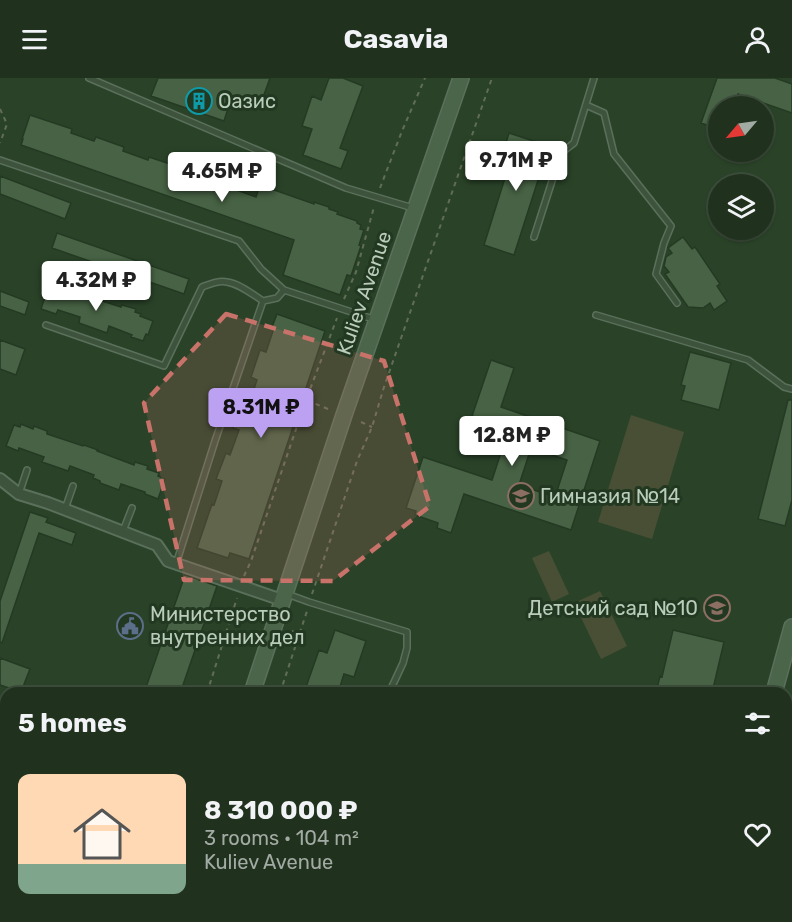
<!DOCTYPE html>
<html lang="en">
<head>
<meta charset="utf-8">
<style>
  :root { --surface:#20321e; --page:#2d3e2b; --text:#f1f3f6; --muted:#a2aaa4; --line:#3d4d3c; --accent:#bca0f2 }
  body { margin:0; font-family:Rubik,sans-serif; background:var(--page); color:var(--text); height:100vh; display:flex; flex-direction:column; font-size:22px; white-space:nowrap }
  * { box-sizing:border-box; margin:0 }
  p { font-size:20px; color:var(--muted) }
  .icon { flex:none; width:33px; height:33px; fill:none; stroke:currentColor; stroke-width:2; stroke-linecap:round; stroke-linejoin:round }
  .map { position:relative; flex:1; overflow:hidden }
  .side { position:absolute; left:0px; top:609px; width:792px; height:236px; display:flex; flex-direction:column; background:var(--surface); border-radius:18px 18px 0 0; box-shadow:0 2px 4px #0004,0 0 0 2px var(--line) }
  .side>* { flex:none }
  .needle { width:39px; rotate:241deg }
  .fabs { position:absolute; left:708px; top:18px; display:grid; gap:12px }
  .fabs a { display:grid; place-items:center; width:66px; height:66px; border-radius:50%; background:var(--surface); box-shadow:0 2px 4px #0004,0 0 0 2px var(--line); font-size:30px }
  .price { position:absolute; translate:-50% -51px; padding:0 14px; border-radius:6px; background:#fff; color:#222; font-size:20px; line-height:39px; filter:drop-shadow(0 2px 3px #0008) }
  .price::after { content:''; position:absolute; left:50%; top:36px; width:18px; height:14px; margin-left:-9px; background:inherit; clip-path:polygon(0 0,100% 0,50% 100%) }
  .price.current { background:var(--accent); color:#111 }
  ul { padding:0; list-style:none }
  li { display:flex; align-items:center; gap:18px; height:150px; padding:0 18px }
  li span { display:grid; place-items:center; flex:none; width:168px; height:120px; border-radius:12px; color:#555 }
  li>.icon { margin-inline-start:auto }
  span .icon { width:72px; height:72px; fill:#fffc; stroke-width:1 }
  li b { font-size:26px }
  h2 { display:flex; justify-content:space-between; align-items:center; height:72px; padding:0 18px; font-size:26px }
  header { display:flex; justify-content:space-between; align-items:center; height:78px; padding:0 18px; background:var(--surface); font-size:27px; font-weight:700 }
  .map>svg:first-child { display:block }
</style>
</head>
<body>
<header><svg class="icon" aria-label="menu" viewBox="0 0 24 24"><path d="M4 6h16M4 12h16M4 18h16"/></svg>Casavia<svg class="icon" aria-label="person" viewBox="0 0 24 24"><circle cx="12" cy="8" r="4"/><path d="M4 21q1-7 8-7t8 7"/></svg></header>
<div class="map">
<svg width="792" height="844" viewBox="0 0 792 844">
  <rect width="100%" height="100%" fill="#2a4328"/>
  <path fill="#484f35" d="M631,337L684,354L652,461L598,444Z
    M549,473L569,516L552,524L532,480Z
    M600,513L627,568L601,581L574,525Z"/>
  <path fill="#476244" stroke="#243a23" stroke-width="1.5" fill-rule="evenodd" d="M158,0H270L260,28L232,18L224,43L151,18Z
    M329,0H343L363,8L340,70L348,73L341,91L303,77L312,51L302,48L312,18L321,22Z
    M717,0H775L792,6V35L738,16L734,28H718V51L701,45Z
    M30,37L72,51L71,55L94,63L96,59L124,69L123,73L148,82L149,79L179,89L178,93L200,101L201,97L232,108L231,110L256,119L260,107L314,126V124L329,129V131L338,134L337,136L357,143V145L361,147L360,151L364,152L359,167L361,168L351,198L347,197L340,217L283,197L294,162L21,67L23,61H22Z
    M509,55L549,68L514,177L484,167L509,87L500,84Z
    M0,98L71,125L65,141L0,116Z
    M57,155L189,201L184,216L52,170Z
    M683,159L692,171L695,169L720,206L717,208L727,223L714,232L710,225L703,230L688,229L665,196L669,194L664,188L666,179L672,175L668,170Z
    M49,207L63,211V209L70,211V208L85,213L84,215L97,220L96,221L121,229L122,227L136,231L135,234L141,236L140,238L153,243L148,257L146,256L143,263L131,259L132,257L109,248L107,255L79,245L80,239L58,232L56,236L41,231Z
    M0,213L29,224L25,237L0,228Z
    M277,236L325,253L249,481L230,475L228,480L197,470L212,426L214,427L222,403L216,401L226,375L230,377L239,352L233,350L243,323L249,325L257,302L251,299L260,272L266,274L274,250L272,249Z
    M0,262L25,271L16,297L0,291Z
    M690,274L731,285L719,332L681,322L685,308L681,307Z
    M491,282L514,290L501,329L600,363L571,452L464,416L451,455L437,450L438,445L415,437L416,433L406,430L423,379L492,402L509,350L472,338ZM531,370L567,382L555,419L519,407Z
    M788,322H792V422L785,448L758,441Z
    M21,346L33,351L34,348L47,353V356L83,368L84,367L98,372L97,373L134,387L135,384L148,388L147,391L159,395L158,398L165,401L158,421L145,416V414L121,406L119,412L100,405V403L93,400L94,397L70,388L68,393L42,384L44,379L19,370L18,373L6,368L14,347L20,349Z
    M30,434L48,440L46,444L76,455L72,467L39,455L2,565L0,564V523Z
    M185,497L217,508L183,607L202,613V615H144Z
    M335,552L366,563L354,599L344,596L338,615H323L306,609L319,572L327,575Z
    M673,552L724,564L712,615H656L660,598L662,599Z
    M0,580L30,591L21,614L0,607Z"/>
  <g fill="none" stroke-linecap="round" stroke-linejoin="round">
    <defs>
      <path id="lane" d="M89,0L346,110L413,130
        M586,27L604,35L614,76L671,148L664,165L656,196L677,225
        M0,82L239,163L261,191L284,212L376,242
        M534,159L561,75L574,65L594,0
        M263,223L277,220L284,212
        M596,237L748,282L784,309L792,311
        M46,247L164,288L202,209C210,206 219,202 227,204C240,206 252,216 263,223L215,363L176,486
        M19,416L27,392
        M65,431L73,408
        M123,453L132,430
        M287,516L309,524L407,554V570L403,585L389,615
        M786,666L792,667
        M0,684L6,686
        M544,838L549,844
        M447,844L449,838"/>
      <path id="street" d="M0,401L19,416L48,425L157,467L168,483L282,522
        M230,838L246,844"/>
      <path id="secondary" d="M252,615L344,337L461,0
        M774,615L792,549
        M173,844L175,838
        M715,844L716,838"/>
    </defs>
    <use href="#lane" stroke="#5b705b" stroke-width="8"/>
    <use href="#street" stroke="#5b705b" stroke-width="14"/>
    <use href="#secondary" stroke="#5b705b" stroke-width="18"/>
    <path stroke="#626d56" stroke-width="2" stroke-dasharray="4.5 4.5" stroke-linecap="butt" d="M0,31L7,46L0,65
      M380,110L402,53L425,0
      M344,221L356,194L374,129
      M328,331L306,322L337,240
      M361,344L372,349
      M244,498L251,483L306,322
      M312,516L357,383L372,349L384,309L492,0
      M235,532L252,538
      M292,553L299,556
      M207,615L237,520
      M280,615L307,533
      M0,814L6,797
      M0,825L6,834
      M9,838L13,844
      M25,838L26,844
      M77,838L81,844
      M52,844L54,838
      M94,844L103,838
      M124,844L126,838
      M202,844L203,843"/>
    <use href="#lane" stroke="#3e533c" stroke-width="5"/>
    <use href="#street" stroke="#3e533c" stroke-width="10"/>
    <use href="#secondary" stroke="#4b654a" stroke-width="15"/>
  </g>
  <path fill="#c9726a" fill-opacity="0.2" stroke="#c9726a" stroke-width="4.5" stroke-dasharray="12 8" stroke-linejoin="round" d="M226,236L384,283L430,428L333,503L184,502L144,325Z"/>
  <defs>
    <symbol id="building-ring" viewBox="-11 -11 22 22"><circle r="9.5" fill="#223821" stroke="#0f9aa8" stroke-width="1.5"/><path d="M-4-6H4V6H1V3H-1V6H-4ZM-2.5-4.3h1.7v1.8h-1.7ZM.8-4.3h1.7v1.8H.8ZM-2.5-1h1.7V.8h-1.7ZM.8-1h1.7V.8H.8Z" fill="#0f9aa8"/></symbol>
    <symbol id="school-ring" viewBox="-11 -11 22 22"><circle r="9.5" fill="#223821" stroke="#8d6e63" stroke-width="1.5"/><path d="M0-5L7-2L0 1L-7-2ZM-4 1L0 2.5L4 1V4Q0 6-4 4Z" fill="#8d6e63"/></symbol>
    <symbol id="civic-ring" viewBox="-11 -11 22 22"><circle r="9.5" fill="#223821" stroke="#5c6f8a" stroke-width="1.5"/><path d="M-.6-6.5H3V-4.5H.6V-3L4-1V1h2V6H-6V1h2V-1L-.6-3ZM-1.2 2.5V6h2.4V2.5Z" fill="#5c6f8a"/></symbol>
  </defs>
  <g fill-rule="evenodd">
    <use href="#building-ring" x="184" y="8" width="30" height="30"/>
    <use href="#school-ring" x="506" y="403" width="30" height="30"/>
    <use href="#school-ring" x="702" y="515" width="30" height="30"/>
    <use href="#civic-ring" x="115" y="533" width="30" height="30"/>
  </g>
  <g text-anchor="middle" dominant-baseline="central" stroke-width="6" stroke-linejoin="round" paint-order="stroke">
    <g font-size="20" fill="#baccba" stroke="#223821" text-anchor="start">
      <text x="218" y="23">Оазис</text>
      <text x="540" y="418">Гимназия №14</text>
      <text x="698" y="530" text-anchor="end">Детский сад №10</text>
      <text x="150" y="536">Министерство<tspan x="150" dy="23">внутренних дел</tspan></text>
    </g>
    <g font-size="20" fill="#baccba" stroke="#223821">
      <text transform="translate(364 215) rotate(-71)">Kuliev Avenue</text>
    </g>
  </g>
</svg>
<div class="fabs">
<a><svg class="needle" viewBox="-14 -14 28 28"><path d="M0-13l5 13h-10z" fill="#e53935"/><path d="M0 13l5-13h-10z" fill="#a2aaa4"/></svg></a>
<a><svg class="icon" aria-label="layers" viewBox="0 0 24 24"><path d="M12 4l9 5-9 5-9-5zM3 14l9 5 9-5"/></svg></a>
</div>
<b class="price" style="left:516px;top:114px">9.71M ₽</b>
<b class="price" style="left:222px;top:125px">4.65M ₽</b>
<b class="price" style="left:96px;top:234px">4.32M ₽</b>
<b class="price current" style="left:261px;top:361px">8.31M ₽</b>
<b class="price" style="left:512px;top:389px">12.8M ₽</b>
<section class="side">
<h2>5 homes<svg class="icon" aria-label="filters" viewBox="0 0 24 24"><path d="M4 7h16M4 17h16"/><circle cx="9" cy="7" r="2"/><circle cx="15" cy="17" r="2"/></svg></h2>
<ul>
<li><span style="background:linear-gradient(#ffd9b3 75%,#7fa58c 0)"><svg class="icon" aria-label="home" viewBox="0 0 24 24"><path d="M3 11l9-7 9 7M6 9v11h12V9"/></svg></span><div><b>8 310 000 ₽</b><p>3 rooms · 104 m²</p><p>Kuliev Avenue</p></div><svg class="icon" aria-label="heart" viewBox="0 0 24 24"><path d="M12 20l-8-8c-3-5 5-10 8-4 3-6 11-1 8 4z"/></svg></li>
</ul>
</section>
</div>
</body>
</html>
